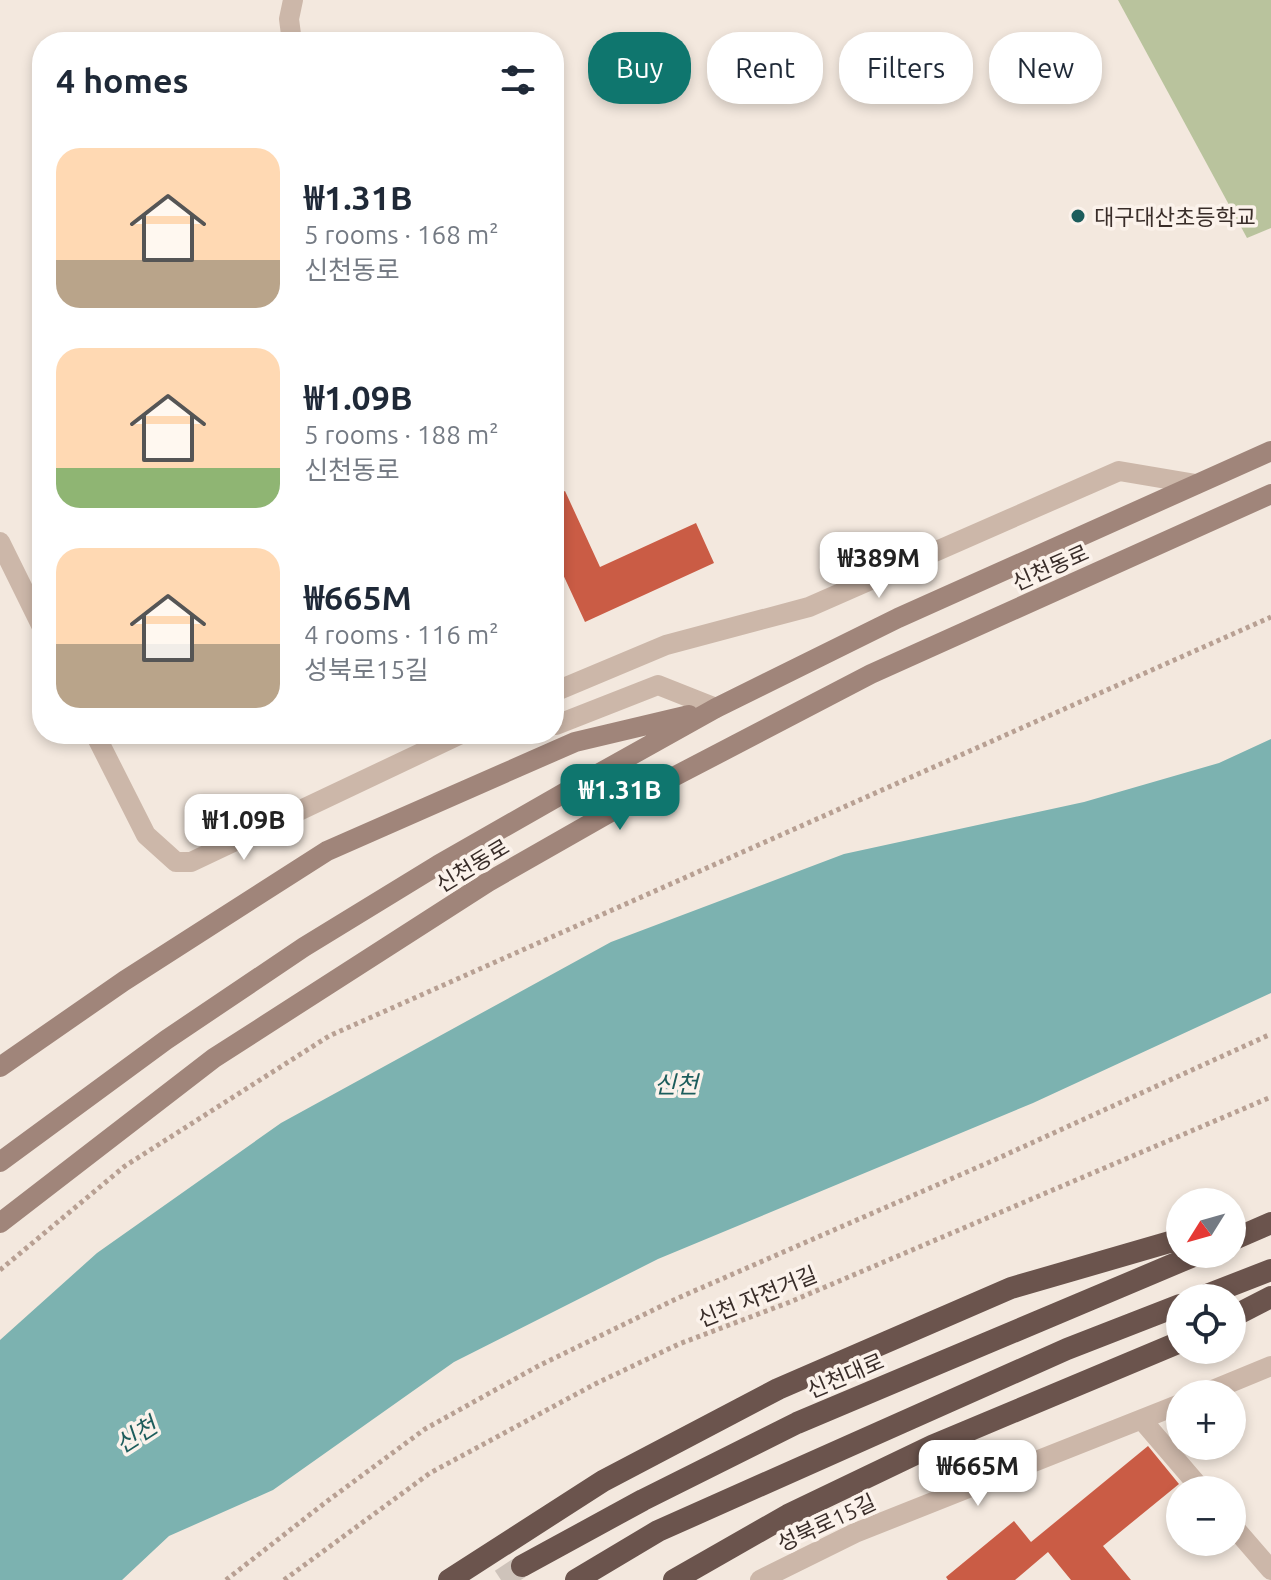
<!DOCTYPE html>
<html lang="en">
<head>
<meta charset="utf-8">
<style>
  :root { --surface:#fff; --page:#f2f2f3; --text:#1f2937; --muted:#747a83; --accent:#0f766e }
  body { margin:0; font-family:Ubuntu,"Noto Sans KR",sans-serif; background:var(--page); color:var(--text); height:100vh; display:flex; flex-direction:column; font-size:30px; white-space:nowrap }
  * { box-sizing:border-box; margin:0 }
  p { font-size:26px; color:var(--muted) }
  .icon { flex:none; width:44px; height:44px; fill:none; stroke:currentColor; stroke-width:2; stroke-linecap:round; stroke-linejoin:round }
  .map { position:relative; flex:1; overflow:hidden }
  .drawer { position:absolute; left:32px; top:32px; width:532px; height:712px; display:flex; flex-direction:column; background:var(--surface); border-radius:32px; box-shadow:0 4px 12px #0003 }
  .drawer>* { flex:none }
  .guide { position:absolute; left:588px; top:32px; width:562px; height:72px; display:flex; gap:16px }
  .needle { width:52px; rotate:233deg }
  .tools { position:absolute; left:1166px; top:1188px; display:grid; gap:16px }
  .tools a { display:grid; place-items:center; width:80px; height:80px; border-radius:50%; background:var(--surface); box-shadow:0 4px 12px #0003; font-size:40px }
  .price { position:absolute; translate:-50% -68px; padding:0 18px; border-radius:16px; background:#fff; color:#222; font-size:26px; line-height:52px; filter:drop-shadow(0 2px 4px #0008) }
  .price::after { content:''; position:absolute; left:50%; top:48px; width:24px; height:18px; margin-left:-12px; background:inherit; clip-path:polygon(0 0,100% 0,50% 100%) }
  .price.selected { background:var(--accent); color:#fff }
  ul { padding:0; list-style:none }
  li { display:flex; align-items:center; gap:24px; height:200px; padding:0 24px }
  li span { display:grid; place-items:center; flex:none; width:224px; height:160px; border-radius:24px; color:#555 }
  li>.icon { margin-inline-start:auto }
  span .icon { width:96px; height:96px; fill:#fffc; stroke-width:1 }
  li b { font-size:34px }
  h2 { display:flex; justify-content:space-between; align-items:center; height:96px; padding:0 24px; font-size:34px }
  .tag { padding:0 28px; border-radius:32px; background:var(--surface); box-shadow:0 4px 12px #0003; font-size:28px; line-height:72px }
  .tag.selected { background:var(--accent); color:#fff }
  .map>svg:first-child { display:block }
</style>
</head>
<body>
<div class="map">
<svg width="1271" height="1580" viewBox="0 0 1271 1580">
  <rect width="100%" height="100%" fill="#f3e8de"/>
  <path fill="#b9c39d" d="M1118,0H1271V228L1247,238Z"/>
  <path fill="#7cb2b0" d="M1271,739V993L1033,1103L658,1259L454,1362L273,1490L169,1536L122,1580H0V1340L97,1253L281,1123L611,942L844,854L1084,802L1219,763Z"/>
  <path fill="#ca5c45" d="M565,491L600,567L696,523L714,563L585,622L554,555V496Z
    M1148,1446L1179,1484L1103,1546L1131,1580H1071L1048,1552L1015,1580H948L946,1577L1014,1521L1031,1542Z"/>
  <g fill="none" stroke-linecap="round" stroke-linejoin="round">
    <path stroke="#cec3ba" stroke-width="22" stroke-dasharray="22 11" stroke-linecap="butt" d="M501,1580L522,1566"/>
    <path stroke="#b8a093" stroke-width="5" stroke-dasharray="4 4" stroke-linecap="butt" d="M0,1270L125,1166L329,1036L1271,617
      M226,1580L326,1502L425,1429L540,1365L678,1298L992,1161L1271,1034
      M284,1580L430,1473L595,1384L679,1344L790,1302L1271,1097"/>
    <path stroke="#ccb7a9" stroke-width="20" d="M292,42L289,19L293,0
      M0,542L42,627
      M554,692L666,645L809,607L1119,471L1196,484
      M554,724L556,725L658,685L716,708
      M95,734L146,835L176,862H191L461,734
      M1203,1394L1271,1366
      M1142,1420L1202,1490
      M1232,1525L1271,1570
      M760,1580L855,1533L1180,1404"/>
    <path stroke="#a0857a" stroke-width="20" d="M0,1067L124,981L327,851L575,742L689,715
      M0,1162L166,1040L304,947L438,865L571,789L716,708L898,618L1271,451
      M0,1223L214,1058L488,882L658,785L871,674L1271,494"/>
    <path stroke="#6b544d" stroke-width="22" d="M1232,1240L1271,1223
      M1199,1298L1271,1270
      M1232,1317L1271,1297
      M522,1566L643,1500L797,1423L1198,1254
      M449,1580L603,1481L778,1389L1011,1288L1180,1239
      M576,1580L658,1531L1067,1349L1180,1305
      M674,1580L788,1515L932,1446L1180,1342"/>
  </g>
  <circle fill="#1d5d5c" stroke="#fbf2eb" stroke-width="3" cx="1078" cy="216" r="8"/>
  <g text-anchor="middle" dominant-baseline="central" stroke-width="7" stroke-linejoin="round" paint-order="stroke">
    <g font-size="22" fill="#392d29" stroke="#fbf2eb" text-anchor="start">
      <text x="1094" y="216">대구대산초등학교</text>
    </g>
    <g font-size="22" fill="#392d29" stroke="#fbf2eb">
      <text transform="translate(1050 567) rotate(-24)">신천동로</text>
      <text transform="translate(472 865) rotate(-31)">신천동로</text>
      <text transform="translate(757 1296) rotate(-22)">신천 자전거길</text>
      <text transform="translate(845 1375) rotate(-23)">신천대로</text>
      <text transform="translate(826 1522) rotate(-25)">성북로15길</text>
    </g>
    <g font-size="24" font-style="italic" fill="#1d5d5c" stroke="#fbf2eb">
      <text x="676" y="1084">신천</text>
      <text transform="translate(136 1435) rotate(-33)">신천</text>
    </g>
  </g>
</svg>
<div class="tools">
<a><svg class="needle" viewBox="-14 -14 28 28"><path d="M0-13l5 13h-10z" fill="#e53935"/><path d="M0 13l5-13h-10z" fill="#747a83"/></svg></a>
<a><svg class="icon" aria-label="locate" viewBox="0 0 24 24"><circle cx="12" cy="12" r="6"/><path d="M12 2v4M12 18v4M2 12h4M18 12h4"/></svg></a>
<a>+</a>
<a>−</a>
</div>
<b class="price" style="left:879px;top:600px">₩389M</b>
<b class="price selected" style="left:620px;top:832px">₩1.31B</b>
<b class="price" style="left:244px;top:862px">₩1.09B</b>
<b class="price" style="left:978px;top:1508px">₩665M</b>
<div class="guide">
<a class="tag selected">Buy</a>
<a class="tag">Rent</a>
<a class="tag">Filters</a>
<a class="tag">New</a>
</div>
<section class="drawer">
<h2>4 homes<svg class="icon" aria-label="filters" viewBox="0 0 24 24"><path d="M4 7h16M4 17h16"/><circle cx="9" cy="7" r="2"/><circle cx="15" cy="17" r="2"/></svg></h2>
<ul>
<li><span style="background:linear-gradient(#ffd9b3 70%,#b9a48a 0)"><svg class="icon" aria-label="home" viewBox="0 0 24 24"><path d="M3 11l9-7 9 7M6 9v11h12V9"/></svg></span><div><b>₩1.31B</b><p>5 rooms · 168 m²</p><p>신천동로</p></div></li>
<li><span style="background:linear-gradient(#ffd9b3 75%,#8fb573 0)"><svg class="icon" aria-label="home" viewBox="0 0 24 24"><path d="M3 11l9-7 9 7M6 9v11h12V9"/></svg></span><div><b>₩1.09B</b><p>5 rooms · 188 m²</p><p>신천동로</p></div></li>
<li><span style="background:linear-gradient(#ffd9b3 60%,#b9a48a 0)"><svg class="icon" aria-label="home" viewBox="0 0 24 24"><path d="M3 11l9-7 9 7M6 9v11h12V9"/></svg></span><div><b>₩665M</b><p>4 rooms · 116 m²</p><p>성북로15길</p></div></li>
</ul>
</section>
</div>
</body>
</html>
